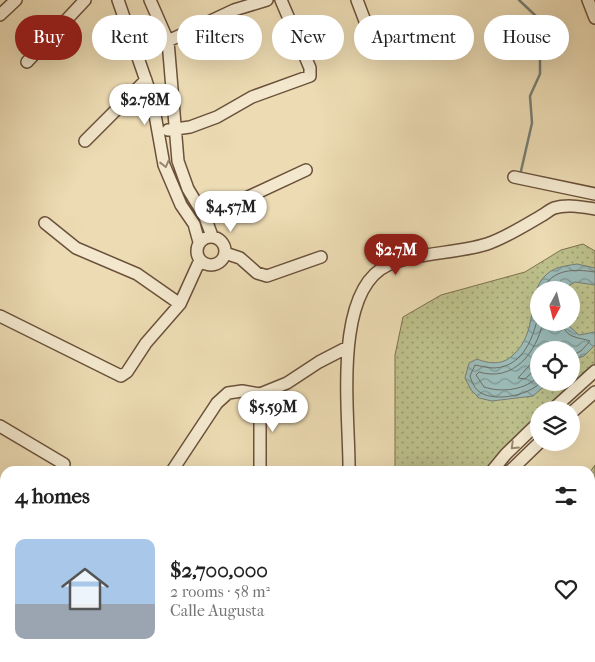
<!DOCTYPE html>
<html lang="en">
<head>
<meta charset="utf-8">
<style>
  :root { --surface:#fff; --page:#f6f6f6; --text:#222; --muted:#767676; --accent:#8f2418 }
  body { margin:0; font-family:"IM FELL French Canon",serif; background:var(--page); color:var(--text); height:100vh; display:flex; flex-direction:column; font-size:19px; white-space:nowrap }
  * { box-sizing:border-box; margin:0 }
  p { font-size:16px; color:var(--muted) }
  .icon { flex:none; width:28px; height:28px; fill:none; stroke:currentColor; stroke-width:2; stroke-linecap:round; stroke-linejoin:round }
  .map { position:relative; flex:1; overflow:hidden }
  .details { position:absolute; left:0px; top:466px; width:595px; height:196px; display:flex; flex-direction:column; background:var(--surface); border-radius:15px 15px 0 0; box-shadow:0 5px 20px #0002 }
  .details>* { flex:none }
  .hud { position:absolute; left:15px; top:15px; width:565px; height:45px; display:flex; gap:10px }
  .needle { width:32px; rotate:187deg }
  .controls { position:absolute; left:530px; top:281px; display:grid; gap:10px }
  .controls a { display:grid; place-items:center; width:50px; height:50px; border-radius:50%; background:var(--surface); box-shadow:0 5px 20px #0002; font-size:25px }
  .price { position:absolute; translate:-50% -42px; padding:0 11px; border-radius:18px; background:#fff; color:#222; font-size:16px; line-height:32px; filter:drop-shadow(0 1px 2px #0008) }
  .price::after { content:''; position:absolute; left:50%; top:30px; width:15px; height:11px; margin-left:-8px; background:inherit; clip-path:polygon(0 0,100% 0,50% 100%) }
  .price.active { background:var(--accent); color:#fff }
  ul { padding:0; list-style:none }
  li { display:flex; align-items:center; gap:15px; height:125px; padding:0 15px }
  li span { display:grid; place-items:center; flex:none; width:140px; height:100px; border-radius:10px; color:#555 }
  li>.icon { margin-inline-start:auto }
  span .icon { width:60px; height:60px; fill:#fffc; stroke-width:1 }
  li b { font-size:21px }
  h2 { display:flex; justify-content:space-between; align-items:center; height:60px; padding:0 15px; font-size:21px }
  .chip { padding:0 18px; border-radius:22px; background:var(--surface); box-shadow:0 5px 20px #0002; font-size:18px; line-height:45px }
  .chip.active { background:var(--accent); color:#fff }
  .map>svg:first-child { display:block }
</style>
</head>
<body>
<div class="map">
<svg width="595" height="662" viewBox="0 0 595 662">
  <defs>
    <pattern id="green-dots" width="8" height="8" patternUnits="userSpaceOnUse" patternTransform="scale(1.25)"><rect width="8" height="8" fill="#bcbf8a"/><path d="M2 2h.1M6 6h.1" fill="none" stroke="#9a9b70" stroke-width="1.8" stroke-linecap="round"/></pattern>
    <pattern id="water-waves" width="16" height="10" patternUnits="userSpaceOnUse" patternTransform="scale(1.25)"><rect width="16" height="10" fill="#9bb9b5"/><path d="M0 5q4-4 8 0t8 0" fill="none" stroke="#809692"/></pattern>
  </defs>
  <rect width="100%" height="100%" fill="#ecdbb3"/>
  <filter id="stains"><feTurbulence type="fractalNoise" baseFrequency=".004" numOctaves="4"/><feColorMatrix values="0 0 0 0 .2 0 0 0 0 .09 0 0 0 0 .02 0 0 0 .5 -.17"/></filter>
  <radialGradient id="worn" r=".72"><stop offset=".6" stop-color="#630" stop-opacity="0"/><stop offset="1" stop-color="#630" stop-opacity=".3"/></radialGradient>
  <path fill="url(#green-dots)" stroke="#7e714e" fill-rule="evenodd" d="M583,244L595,251V365L545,410H539V416L485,471H395V355L403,317L441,295L525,272L561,250ZM539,290H571V322H539ZM539,350H571V382H539Z
    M595,465V623L592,627L590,652V472Z
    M536,658H588L586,662H538Z"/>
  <path fill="url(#water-waves)" stroke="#777d74" d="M577,264L595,268V285L575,282L561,290H539V322L566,323L579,335L595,332V345L584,356L575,359L571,367V350H539V382L548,383L533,396L492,401L479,398L471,390L465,378L469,363L477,359C489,364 502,365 512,356C540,332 526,294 545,276C553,267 565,266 577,264Z"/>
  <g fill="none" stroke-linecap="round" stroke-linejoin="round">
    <path stroke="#6e6e64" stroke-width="1" d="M542,290C553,268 574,269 595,272
      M539,310C535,335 524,367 494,368C487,368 481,366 475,365L470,376C472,383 475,389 481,393C497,402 530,395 541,382
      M562,322C565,339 579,337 590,341L581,351L571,356
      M539,355L518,378L525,379L539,366
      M539,376C526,390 502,393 484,387L476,375L479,372C513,382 536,354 543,322"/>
    <path stroke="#777d74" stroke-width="2.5" d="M519,0L537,17L545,44L540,56V74L530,96L532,123L521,171"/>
    <defs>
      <path id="minor" d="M118,0L152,98L164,165L181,205L194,224L199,242
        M150,0L168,41L178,161L188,189L205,217L212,236
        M357,0L376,50
        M588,0L595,18
        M0,15L16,0
        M168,41L234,10L267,0
        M27,62L85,0
        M168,130L190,127L217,117L252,97L310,76V68L281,0
        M85,141L146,80
        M514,177L595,194
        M205,217L306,170
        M45,223L76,248L137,274L180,304
        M197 251a14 14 0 1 1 28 0a14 14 0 1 1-28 0Z
        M225,253L240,258L257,273L267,276L321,257
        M0,316L121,376L127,372L146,343L180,304L200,260
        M552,410L595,371
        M571,413L595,392
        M0,426L64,464
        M172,471L217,403L228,393L242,391L260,394L287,383L319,362L348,347
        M260,471V394
        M349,471C350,419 331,291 388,265C418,252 455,254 487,244C505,238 524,226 541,216C545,214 549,210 554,208C567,204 582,207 595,209
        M492,471L506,454L539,422
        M510,471L540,442
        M0,569L5,566
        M0,588L5,601
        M5,622V633
        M14,658L17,662
        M24,662L44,658L128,662
        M171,662V658
        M258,662V658
        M294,662L405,658L476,659"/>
    </defs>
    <use href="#minor" stroke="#6b513b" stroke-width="14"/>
    <use href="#minor" stroke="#f3e8ce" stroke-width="11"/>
  </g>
  <defs><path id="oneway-chevron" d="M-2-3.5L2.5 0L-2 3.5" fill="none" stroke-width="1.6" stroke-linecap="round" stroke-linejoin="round" transform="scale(1.25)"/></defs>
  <g stroke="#9a8670">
    <use href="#oneway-chevron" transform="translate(165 164) rotate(76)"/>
    <use href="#oneway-chevron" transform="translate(514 446) rotate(136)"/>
  </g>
  <rect width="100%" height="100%" filter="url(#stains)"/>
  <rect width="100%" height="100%" fill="url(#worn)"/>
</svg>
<div class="controls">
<a><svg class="needle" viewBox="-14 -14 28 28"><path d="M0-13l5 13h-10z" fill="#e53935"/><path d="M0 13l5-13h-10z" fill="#767676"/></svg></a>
<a><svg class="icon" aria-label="locate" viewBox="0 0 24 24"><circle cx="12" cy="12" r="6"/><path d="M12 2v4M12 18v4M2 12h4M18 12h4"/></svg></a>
<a><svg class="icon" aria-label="layers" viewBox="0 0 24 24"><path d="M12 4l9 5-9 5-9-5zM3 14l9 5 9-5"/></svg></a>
</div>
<b class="price" style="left:145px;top:126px">$2.78M</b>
<b class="price" style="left:231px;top:233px">$4.57M</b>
<b class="price active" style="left:396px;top:276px">$2.7M</b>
<b class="price" style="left:273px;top:433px">$5.59M</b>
<div class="hud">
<a class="chip active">Buy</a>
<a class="chip">Rent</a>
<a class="chip">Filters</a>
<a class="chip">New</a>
<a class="chip">Apartment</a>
<a class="chip">House</a>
</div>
<section class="details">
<h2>4 homes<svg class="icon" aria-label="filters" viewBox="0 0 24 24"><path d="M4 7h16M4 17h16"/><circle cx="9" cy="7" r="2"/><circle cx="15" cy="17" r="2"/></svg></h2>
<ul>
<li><span style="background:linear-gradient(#a9c7e8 65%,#9aa5b1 0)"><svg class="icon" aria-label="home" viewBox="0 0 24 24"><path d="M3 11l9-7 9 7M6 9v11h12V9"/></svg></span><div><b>$2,700,000</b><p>2 rooms · 58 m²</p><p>Calle Augusta</p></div><svg class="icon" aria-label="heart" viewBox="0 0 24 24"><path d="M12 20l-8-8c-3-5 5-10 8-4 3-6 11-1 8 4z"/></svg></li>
</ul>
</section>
</div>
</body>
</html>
